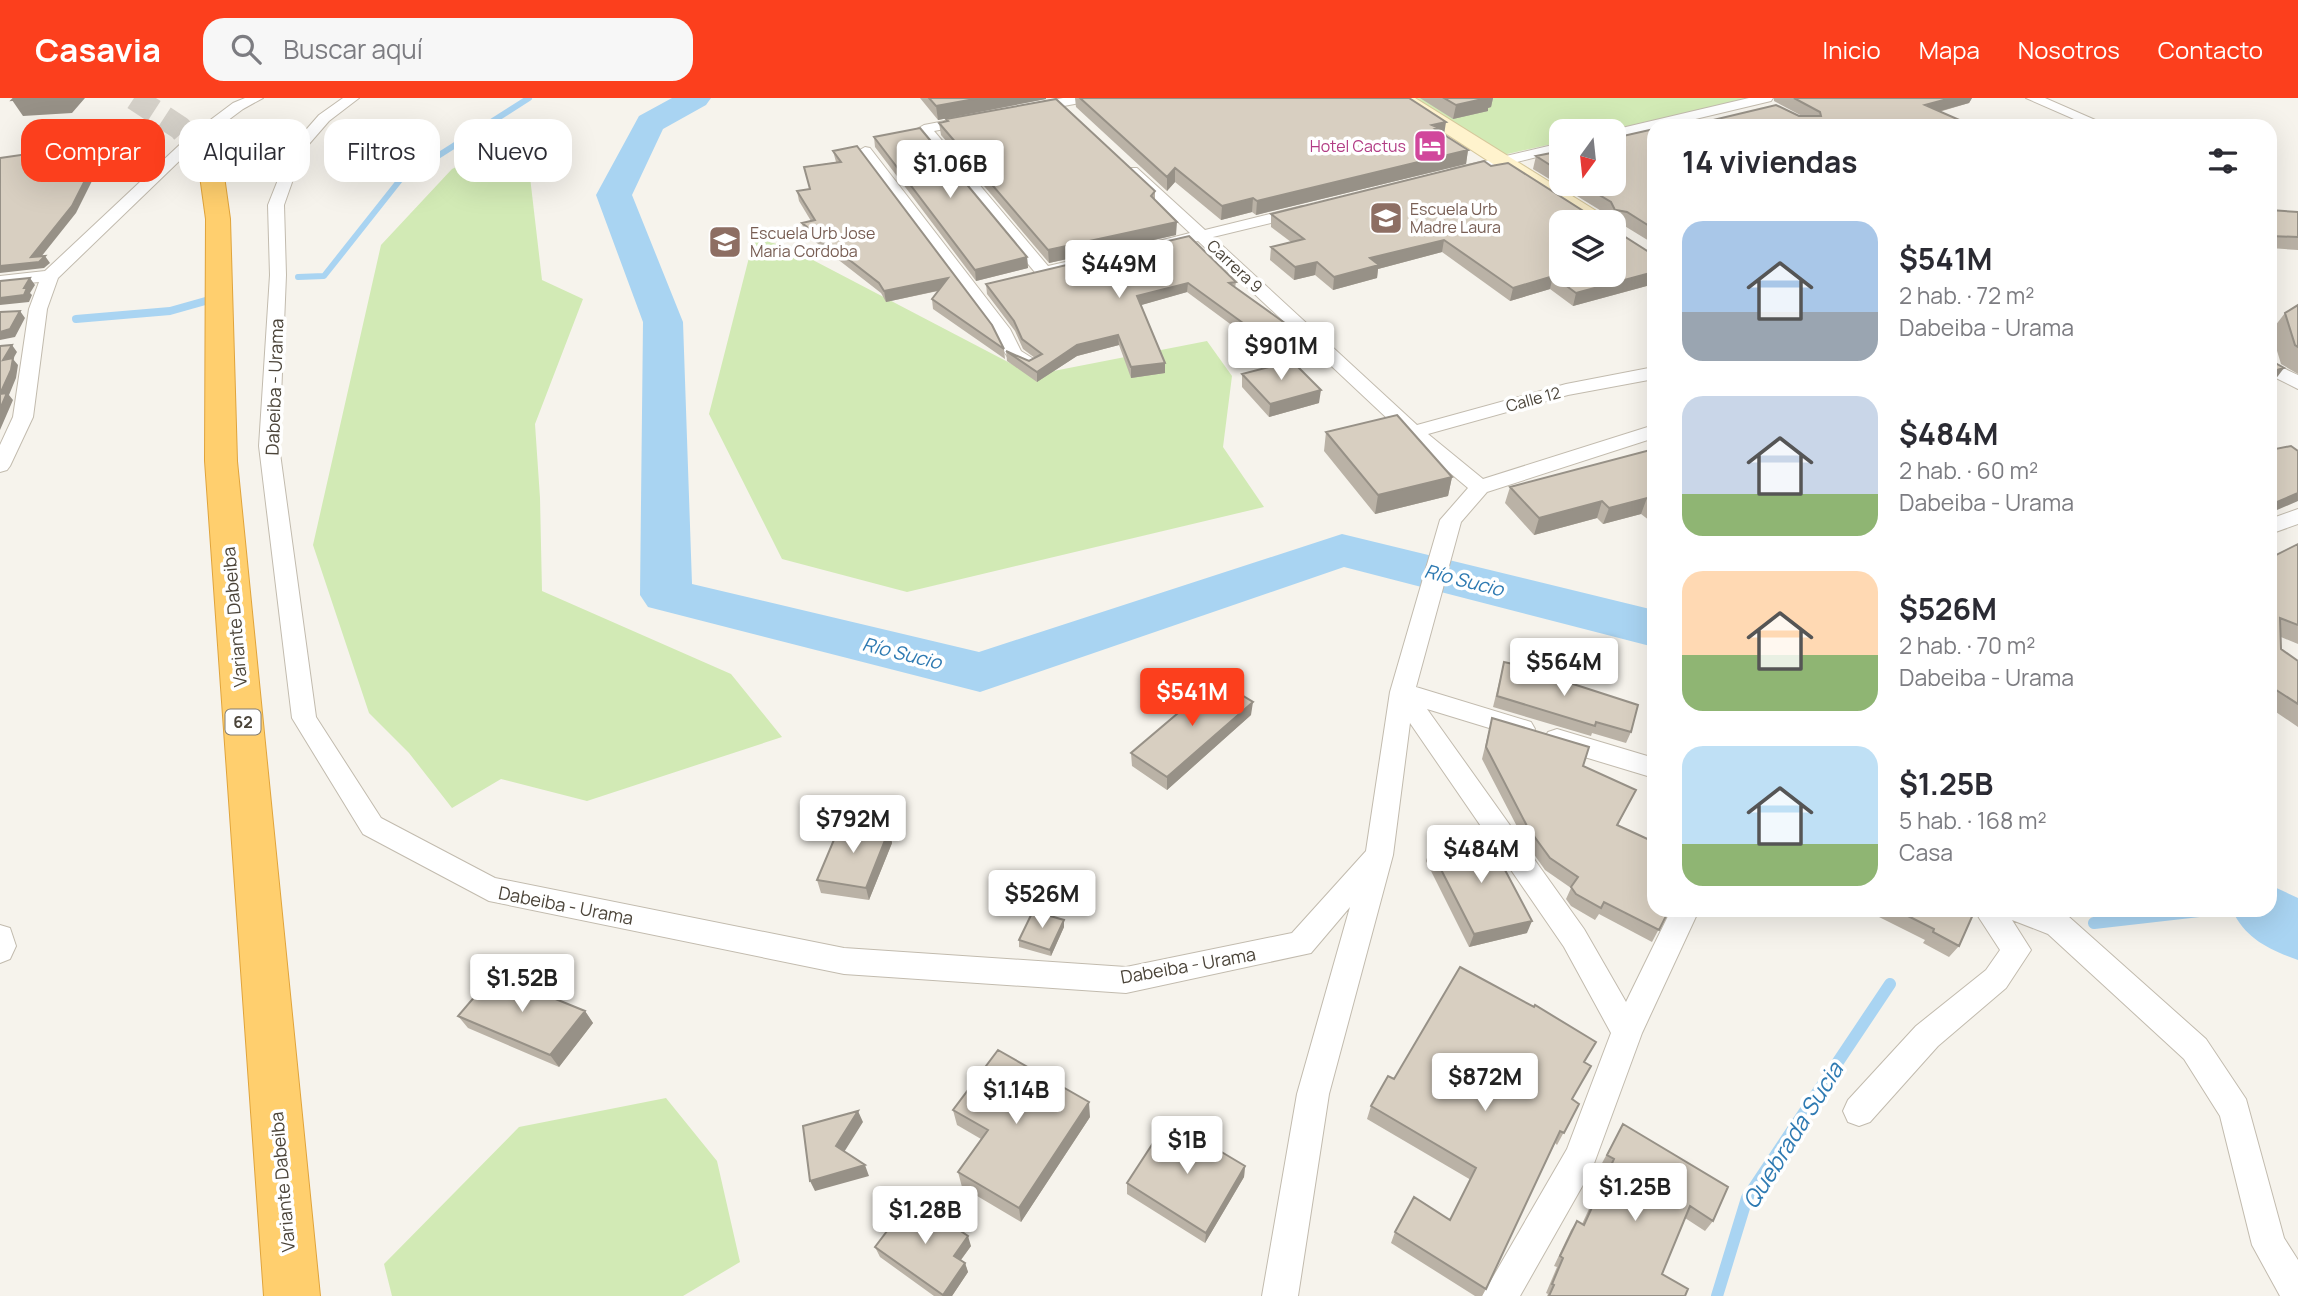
<!DOCTYPE html>
<html lang="es">
<head>
<meta charset="utf-8">
<style>
  :root { --surface:#fff; --page:#f7f7f7; --text:#2b2b33; --muted:#7c7c81; --accent:#fc3f1d }
  body { margin:0; font-family:Manrope,sans-serif; background:var(--page); color:var(--text); height:100vh; display:flex; flex-direction:column; font-size:26px; white-space:nowrap }
  * { box-sizing:border-box; margin:0 }
  p { font-size:23px; color:var(--muted) }
  .icon { flex:none; width:38px; height:38px; fill:none; stroke:currentColor; stroke-width:2; stroke-linecap:round; stroke-linejoin:round }
  .map { position:relative; flex:1; overflow:hidden }
  .details { position:absolute; left:1647px; top:21px; width:630px; height:798px; display:flex; flex-direction:column; background:var(--surface); border-radius:21px; box-shadow:0 7px 28px #0002 }
  .details>* { flex:none }
  .hud { position:absolute; left:21px; top:21px; width:665px; height:63px; display:flex; gap:14px }
  .needle { width:46px; rotate:195deg }
  .buttons { position:absolute; left:1549px; top:21px; display:grid; gap:14px }
  .buttons a { display:grid; place-items:center; width:77px; height:77px; border-radius:14px; background:var(--surface); box-shadow:0 7px 28px #0002; font-size:35px }
  .price { position:absolute; translate:-50% -60px; padding:0 16px; border-radius:7px; background:#fff; color:#222; font-size:23px; line-height:46px; filter:drop-shadow(0 2px 4px #0008) }
  .price::after { content:''; position:absolute; left:50%; top:42px; width:21px; height:16px; margin-left:-10px; background:inherit; clip-path:polygon(0 0,100% 0,50% 100%) }
  .price.active { background:var(--accent); color:#fff }
  ul { padding:0; list-style:none }
  li { display:flex; align-items:center; gap:21px; height:175px; padding:0 35px }
  li span { display:grid; place-items:center; flex:none; width:196px; height:140px; border-radius:21px; color:#555 }
  li>.icon { margin-inline-start:auto }
  span .icon { width:84px; height:84px; fill:#fffc; stroke-width:1 }
  li b { font-size:30px }
  h2 { display:flex; justify-content:space-between; align-items:center; height:84px; padding:0 35px; font-size:30px }
  .tag { padding:0 24px; border-radius:21px; background:var(--surface); box-shadow:0 7px 28px #0002; font-size:24px; line-height:63px }
  .tag.active { background:var(--accent); color:#fff }
  header { display:flex; align-items:center; gap:42px; box-sizing:border-box; height:98px; padding:0 35px; background:var(--accent); color:#fff }
  header strong { font-size:33px }
  nav { display:flex; gap:38px; margin-inline-start:auto; font-size:24px }
  .search { width:490px; height:63px; background:var(--page); display:flex; align-items:center; gap:18px; box-sizing:border-box; padding:0 24px; border-radius:21px; color:var(--muted); font-size:26px }
  .map>svg:first-child { display:block }
</style>
</head>
<body>
<header>
<strong>Casavia</strong>
<div class="search"><svg class="icon" aria-label="search" viewBox="0 0 24 24"><circle cx="10" cy="10" r="6"/><path d="M15 15l6 6"/></svg>Buscar aquí</div>
<nav><a>Inicio</a><a>Mapa</a><a>Nosotros</a><a>Contacto</a></nav>
</header>
<div class="map">
<svg width="2298" height="1198" viewBox="0 0 2298 1198">
  <rect width="100%" height="100%" fill="#f6f3ec"/>
  <path fill="#d2eab5" d="M1412,0H1743L1752,3L1612,33H1561V44L1503,57Z
    M525,36L542,182L583,201L535,326L540,400L542,493L731,576L782,639L587,703L501,681L452,710L409,655L369,615L313,447L381,147L452,71Z
    M754,140L788,149L1033,277L1207,243L1232,278L1223,349L1264,409L907,494L782,461L709,316Z
    M666,1000L717,1063L740,1164L683,1198H392L384,1166L519,1029Z"/>
  <g fill="none" stroke-linecap="round" stroke-linejoin="round">
    <path stroke="#a9d4f2" stroke-width="6" d="M298,179L324,178L400,82L529,0
      M203,204L209,202"/>
    <path stroke="#a9d4f2" stroke-width="8" d="M76,221L170,213L209,202"/>
    <path stroke="#a9d4f2" stroke-width="12" d="M2094,825L2208,812
      M1717,1198L1747,1100L1890,886"/>
    <path fill="#a9d4f2" fill-rule="evenodd" d="M672,0H711L706,7L663,31L632,97L683,224L692,486L979,554L1342,436L1654,512V549L1344,469L980,594L648,509L640,497L643,224L596,97L639,18Z
      M2270,787L2298,800V862C2268,851 2246,841 2232,812H2270Z"/>
    <path stroke="#d4d0c8" stroke-width="24" stroke-dasharray="24 12" stroke-linecap="butt" d="M134,0L180,30L199,52"/>
    <defs>
      <path id="street" d="M245,0H263L243,11L199,44L58,180L47,211L33,319L10,368L7,372L0,374V347L13,319L29,211L39,184L0,188V178L45,173L189,38L233,5Z
        M343,0H359L329,23L303,53L284,107L286,177L279,348L316,619L381,720L495,780L844,850L1126,869L1292,835L1366,753L1390,594L1440,422L1468,390L1406,338L1198,143L1161,152L1155,150L1153,147L1155,144L1190,135L1127,76L1124,73L1127,70H1137L1205,132L1302,108L1308,110L1310,113L1308,116L1213,139L1417,327L1566,286L1654,269V281L1568,297L1428,336L1483,381L1654,327V340L1487,394L1461,424L1416,589L1531,624L1535,631L1531,638L1522,640L1427,611L1584,831L1626,904L1671,812H1699L1642,935L1592,1071L1520,1198H1482L1567,1051L1611,935L1564,849L1410,625L1393,757L1329,996L1298,1198H1262L1297,996L1350,809L1311,855L1126,895L844,876L489,803L363,736L292,620L259,348L270,177L268,107L291,49L319,17Z
        M1063,0H1092L1085,4L1027,15L1020,11L1022,8Z
        M1749,0H1773L1771,3L1666,28H1654V31L1614,40V33H1609Z
        M2026,0H2045L2109,28H2090Z
        M971,18L976,19V25L934,33L1048,168L1074,162L1080,163L1082,167L1080,171L1044,179L1038,178L917,31L924,27Z
        M1561,45V53L1456,79L1448,74L1451,71Z
        M865,49L870,50L1010,231L1021,253L1040,265L1038,269C1014,275 1003,254 995,236L858,53Z
        M2270,264L2298,277V291L2270,277Z
        M2298,411V426L2270,436V421Z
        M1557,631L1654,660V680L1548,648L1544,641L1548,634Z
        M1974,812H2050L2068,818L2206,941L2246,1001L2284,1140L2298,1162V1198H2280L2252,1147L2220,1018L2184,961L2048,836L2012,822L2031,852L2006,890L1938,948L1870,1024L1859,1028L1848,1024L1843,1013L1848,1002L1916,928L1986,872L2000,852Z
        M0,827L10,830L16,848L10,861L0,865Z"/>
      <path id="secondary" d="M1391,0H1415L1606,119L1609,124H1583Z"/>
      <path id="highway" d="M199,45L207,47L224,78L230,121L237,363L320,1198H264L205,363L206,121L200,78L187,52L191,47Z"/>
    </defs>
    <use href="#street" stroke="#c2bbae" stroke-width="2"/>
    <use href="#secondary" stroke="#d6c79b" stroke-width="2"/>
    <use href="#highway" stroke="#e0a43c" stroke-width="2"/>
    <use href="#street" fill="#fff" fill-rule="evenodd"/>
    <use href="#secondary" fill="#fff3cd" fill-rule="evenodd"/>
    <use href="#highway" fill="#ffcf6e" fill-rule="evenodd"/>
  </g>
  <path fill="#bab2a6" d="M920,0H1046V1L938,22Z
    M1075,0H1409L1444,37L1468,52L1466,66L1256,117L1252,114L1221,122L1175,84L1167,93L1076,9Z
    M1420,0H1493L1491,9L1488,10V13L1453,21Z
    M1774,0H1972L1969,5L1939,14L1973,28H1688L1776,7L1799,18H1802L1774,3Z
    M946,21L1155,93V102L1176,137L1049,165L941,37L939,25L947,23Z
    M1654,31V146L1623,127L1616,126V133L1649,154L1654,155V186L1573,208L1550,191L1510,203L1442,154L1378,171L1377,180L1333,192L1315,177L1294,182L1270,162L1271,149L1291,144L1271,129V116L1491,68L1585,114H1603L1533,71L1536,58L1561,53V86H1614Z
    M874,39L1027,159L1028,170L976,183L875,49Z
    M833,53L1004,251L1005,261L933,211L932,201L938,193L886,204L881,195L804,135L802,125L811,123L799,103L797,93L810,91L804,69L836,64Z
    M2270,112L2298,114V152L2270,150Z
    M1236,184L1235,190L1296,233L1295,243L1264,251L1187,194L1141,207L1165,265V275L1131,280L1119,247L1077,258L1037,284L1007,263L1006,253L1029,263L1035,260L1023,251L1015,233L987,196L986,186Z
    M2298,207V276L2281,266L2271,233L2285,215Z
    M1242,276L1319,305L1269,319L1242,289Z
    M1326,334L1452,379L1448,398L1375,416L1324,353Z
    M1654,351V426L1641,416L1603,426L1597,420L1534,437L1505,405L1510,389Z
    M2298,446V546L2281,539V551L2298,563V629L2270,610V460Z
    M1504,564L1539,575L1631,634L1626,645L1592,635L1591,638L1493,609Z
    M1251,617L1167,692L1132,668L1131,655Z
    M1492,620L1583,668L1636,692L1618,727L1669,812L1652,844L1599,816L1595,822L1571,808L1566,801L1571,790L1545,772L1524,742L1482,661Z
    M1654,691V706L1648,704Z
    M889,732L892,745L869,802L821,795L817,782Z
    M1430,750L1527,835L1469,849L1426,763Z
    M1865,812H1975L1959,848L1949,859L1923,845L1925,842Z
    M1064,822V829L1051,858L1019,849V842Z
    M585,913L593,925L559,969L468,930L458,918Z
    M1394,981L1572,1002L1579,1006L1557,1047L1555,1045L1482,1198H1475L1391,1145L1395,1134L1450,1122L1471,1082L1367,1021L1371,1008Z
    M953,1012L1090,1019L1021,1124L962,1089L958,1074L981,1041L957,1027Z
    M1623,1026L1713,1123L1705,1133L1685,1120L1662,1176L1685,1198H1547L1548,1196L1546,1195L1557,1169L1554,1168L1571,1132L1577,1123L1582,1126L1607,1072L1601,1067Z
    M1245,1068L1244,1079L1205,1145L1127,1096V1085Z
    M971,1148L961,1162L965,1165L968,1174L952,1198H934L880,1159L875,1149Z"/>
  <path fill="#979187" d="M35,0H85L72,15L23,18L12,2Z
    M980,0H1046V1L938,22L936,8Z
    M1486,0H1493L1491,9L1488,10V13L1453,21L1456,7Z
    M1951,0H1972L1969,5L1919,19L1925,7Z
    M1446,24L1444,37L1437,39L1432,27Z
    M104,45L108,51L76,115L37,164L45,158L50,165L44,170L0,175V168L31,159Z
    M1468,52L1466,66L1256,117L1257,103Z
    M1175,70V84L1167,93V79Z
    M1253,100L1252,114L1221,122L1222,108Z
    M1177,124L1176,137L1049,165L1048,152Z
    M1444,142L1442,154L1378,171L1377,180L1333,192L1334,179L1370,160Z
    M1027,159L1028,170L976,183L975,172Z
    M1317,164L1315,177L1294,182L1295,169Z
    M1654,174V186L1573,208L1576,195Z
    M1553,178L1550,191L1510,203L1513,190Z
    M30,180L35,187L30,195L32,197L29,204L0,207V200L24,190Z
    M948,180L950,190L886,204L884,193Z
    M1188,185L1187,194L1138,208L1137,198Z
    M20,213L25,220L15,239L0,242V234Z
    M1296,233L1295,243L1264,251L1265,241Z
    M1118,237L1119,247L1077,258L1037,284V274L1077,247Z
    M12,247L17,254L13,261L18,267L16,280L9,297L13,302L0,332V296L3,262Z
    M1165,265V275L1131,280V269Z
    M2284,270L2272,286L2270,287V274Z
    M1321,292L1319,305L1269,319L1270,306Z
    M1452,379L1448,398L1375,416L1378,397Z
    M2298,392V403L2270,415V407Z
    M1647,400L1641,416L1603,426L1609,410Z
    M1602,403L1597,420L1534,437L1539,420Z
    M1253,604L1251,617L1167,692V679Z
    M889,732L892,745L869,802L866,790Z
    M1064,822V829L1051,858L1050,852Z
    M1532,823L1527,835L1469,849L1474,836Z
    M585,913L593,925L559,969L550,957Z
    M1089,1004L1090,1019L1021,1124L1019,1110Z
    M858,1013L863,1024L841,1059L836,1048Z
    M865,1067L869,1078L815,1093L810,1083Z
    M1245,1068L1244,1079L1205,1145L1206,1135Z
    M968,1138L971,1148L957,1167L954,1158Z
    M965,1165L968,1174L952,1198H943V1197Z"/>
  <path fill="#d8cfc1" stroke="#979187" stroke-width="2" fill-rule="evenodd" d="M14,0H35L12,2Z
    M929,0H980L936,8Z
    M1080,0H1409L1446,24L1432,27L1439,30L1435,31L1468,52L1257,103L1253,100L1222,108L1175,70L1167,79Z
    M1444,0H1487L1456,7Z
    M1794,0H1951L1925,7L1973,28H1688L1776,7L1799,18H1821L1820,14Z
    M1056,1L1155,93L1151,98L1177,124L1048,152L939,25L948,23L946,21Z
    M1679,25L1684,28H1667Z
    M920,30L1027,159L975,172L874,39Z
    M1654,31V131L1627,114L1616,112V133L1649,154L1654,155V174L1576,195L1553,178L1513,190L1444,142L1370,160L1379,167L1334,179L1317,164L1295,169L1271,149L1304,141L1271,116L1484,63L1491,68L1508,65L1585,114H1613L1615,112L1611,104L1581,86H1614V40ZM1561,124H1614V177H1561Z
    M104,45L72,108L31,159L45,158L39,164L0,168V60Z
    M857,48L992,227L1004,251L932,201L948,180L884,193L879,185L802,125L815,122L797,93L810,91L804,69L841,64L833,53Z
    M1561,53V74L1536,58Z
    M2270,112L2298,114V139L2270,138Z
    M1189,138L1236,184L1229,185L1296,233L1265,241L1188,185L1137,198L1165,265L1131,269L1118,237L1077,247L1037,274L1006,253L1029,263L1042,256L1022,241L1014,223L986,186Z
    M30,180L24,190H27L24,197L0,200V183Z
    M2298,207V249L2295,247L2285,215Z
    M20,213L10,231L0,234V214Z
    M12,247L3,262L13,260L11,272L0,296L7,295L0,311V248Z
    M2270,262L2284,270L2270,274Z
    M1292,263L1321,292L1270,306L1242,276Z
    M1397,317L1452,379L1378,397L1326,334Z
    M2291,348L2298,353V395L2270,407V352Z
    M1654,351V405L1647,400L1609,410L1602,403L1539,420L1510,389Z
    M2298,446V527L2280,520L2281,551L2298,563V606L2270,588V460Z
    M1504,564L1539,572V575L1638,607L1631,634L1596,624L1595,628L1497,598Z
    M1217,582L1253,604L1167,679L1131,655Z
    M1492,620L1589,649L1583,668L1636,692L1617,727L1654,744V812H1669L1659,832L1604,804L1601,810L1576,796L1571,789L1578,779L1550,760L1528,730L1486,649Z
    M841,725L889,732L866,790L817,782Z
    M1487,738L1532,823L1474,836L1430,750Z
    M1896,812H1975L1959,848L1933,834L1934,831Z
    M1033,813L1064,822L1050,852L1019,842Z
    M1460,869L1534,909L1535,907L1596,944L1584,964L1591,968L1572,1001L1579,1006L1564,1035L1560,1033L1486,1191L1395,1134L1414,1099L1450,1122L1476,1070L1371,1008L1388,978L1394,981Z
    M494,876L585,913L550,957L458,918Z
    M998,952L1089,1004L1019,1110L958,1074L988,1032L953,1012Z
    M858,1013L836,1048L865,1067L810,1083L803,1028Z
    M1168,1022L1245,1068L1206,1135L1127,1085Z
    M1623,1026L1728,1089L1713,1123L1690,1108L1662,1176L1688,1191L1685,1198H1549L1554,1187L1552,1186L1563,1160L1560,1158L1577,1123L1584,1127L1614,1061L1607,1057Z
    M912,1100L968,1138L954,1158L965,1165L943,1197L875,1149Z"/>
  <defs>
    <symbol id="hotel-square" viewBox="-11 -11 22 22"><rect x="-9" y="-9" width="18" height="18" rx="4" fill="#d1479c" stroke="#fff"/><path d="M-6-4.5h1.5V1H6V5H4.5V3h-9V5H-6ZM-4 0a1.8 1.8 0 1 1 3.6 0ZM.5 0V-2.5h3Q6-2.5 6 0Z" fill="#fff"/></symbol>
    <symbol id="school-square" viewBox="-11 -11 22 22"><rect x="-9" y="-9" width="18" height="18" rx="4" fill="#8d6e63" stroke="#fff"/><path d="M0-5L7-2L0 1L-7-2ZM-4 1L0 2.5L4 1V4Q0 6-4 4Z" fill="#fff"/></symbol>
  </defs>
  <g fill-rule="evenodd">
    <use href="#hotel-square" x="1411" y="29" width="38" height="38"/>
    <use href="#school-square" x="1367" y="101" width="38" height="38"/>
    <use href="#school-square" x="706" y="125" width="38" height="38"/>
  </g>
  <g text-anchor="middle" dominant-baseline="central" stroke-width="7" stroke-linejoin="round" paint-order="stroke">
    <g font-size="16" fill="#b23c85" stroke="#fff" text-anchor="end">
      <text x="1406" y="48">Hotel Cactus</text>
    </g>
    <g font-size="16" fill="#785e54" stroke="#fff" text-anchor="start">
      <text x="1410" y="111">Escuela Urb<tspan x="1410" dy="18">Madre Laura</tspan></text>
      <text x="750" y="135">Escuela Urb Jose<tspan x="750" dy="18">Maria Cordoba</tspan></text>
    </g>
    <g font-size="16" fill="#4b4439" stroke="#fff">
      <text transform="translate(1235 168) rotate(43)">Carrera 9</text>
      <text transform="translate(1533 301) rotate(-15)">Calle 12</text>
    </g>
    <rect fill="#fff" stroke="#817c74" stroke-width="2" x="225.5" y="611.5" width="35" height="25" rx="5"/>
    <g font-size="16" font-weight="bold" fill="#4b4439">
      <text x="243" y="624">62</text>
    </g>
    <g font-size="18" fill="#4b4439" stroke="#fff">
      <text transform="translate(274 289) rotate(-88)">Dabeiba - Urama</text>
      <text transform="translate(234 519) rotate(-95)">Variante Dabeiba</text>
      <text transform="translate(566 807) rotate(11)">Dabeiba - Urama</text>
      <text transform="translate(1188 867) rotate(-10)">Dabeiba - Urama</text>
      <text transform="translate(282 1084) rotate(-95)">Variante Dabeiba</text>
    </g>
    <g font-size="19" font-style="italic" fill="#2e7ab2" stroke="#fff">
      <text transform="translate(1464 482) rotate(14)">Río Sucio</text>
      <text transform="translate(902 555) rotate(14)">Río Sucio</text>
    </g>
    <g font-size="23" font-style="italic" fill="#2e7ab2" stroke="#fff">
      <text transform="translate(1792 1037) rotate(-58)">Quebrada Sucia</text>
    </g>
  </g>
</svg>
<div class="buttons">
<a><svg class="needle" viewBox="-14 -14 28 28"><path d="M0-13l5 13h-10z" fill="#e53935"/><path d="M0 13l5-13h-10z" fill="#7c7c81"/></svg></a>
<a><svg class="icon" aria-label="layers" viewBox="0 0 24 24"><path d="M12 4l9 5-9 5-9-5zM3 14l9 5 9-5"/></svg></a>
</div>
<b class="price" style="left:950px;top:102px">$1.06B</b>
<b class="price" style="left:1119px;top:202px">$449M</b>
<b class="price" style="left:1281px;top:284px">$901M</b>
<b class="price" style="left:1564px;top:600px">$564M</b>
<b class="price active" style="left:1192px;top:630px">$541M</b>
<b class="price" style="left:853px;top:757px">$792M</b>
<b class="price" style="left:1481px;top:787px">$484M</b>
<b class="price" style="left:1042px;top:832px">$526M</b>
<b class="price" style="left:522px;top:916px">$1.52B</b>
<b class="price" style="left:1485px;top:1015px">$872M</b>
<b class="price" style="left:1016px;top:1028px">$1.14B</b>
<b class="price" style="left:1187px;top:1078px">$1B</b>
<b class="price" style="left:1635px;top:1125px">$1.25B</b>
<b class="price" style="left:925px;top:1148px">$1.28B</b>
<div class="hud">
<a class="tag active">Comprar</a>
<a class="tag">Alquilar</a>
<a class="tag">Filtros</a>
<a class="tag">Nuevo</a>
</div>
<section class="details">
<h2>14 viviendas<svg class="icon" aria-label="filters" viewBox="0 0 24 24"><path d="M4 7h16M4 17h16"/><circle cx="9" cy="7" r="2"/><circle cx="15" cy="17" r="2"/></svg></h2>
<ul>
<li><span style="background:linear-gradient(#a9c7e8 65%,#9aa5b1 0)"><svg class="icon" aria-label="home" viewBox="0 0 24 24"><path d="M3 11l9-7 9 7M6 9v11h12V9"/></svg></span><div><b>$541M</b><p>2 hab. · 72 m²</p><p>Dabeiba - Urama</p></div></li>
<li><span style="background:linear-gradient(#c9d6e8 70%,#8fb573 0)"><svg class="icon" aria-label="home" viewBox="0 0 24 24"><path d="M3 11l9-7 9 7M6 9v11h12V9"/></svg></span><div><b>$484M</b><p>2 hab. · 60 m²</p><p>Dabeiba - Urama</p></div></li>
<li><span style="background:linear-gradient(#ffd9b3 60%,#8fb573 0)"><svg class="icon" aria-label="home" viewBox="0 0 24 24"><path d="M3 11l9-7 9 7M6 9v11h12V9"/></svg></span><div><b>$526M</b><p>2 hab. · 70 m²</p><p>Dabeiba - Urama</p></div></li>
<li><span style="background:linear-gradient(#bfe0f5 70%,#8fb573 0)"><svg class="icon" aria-label="home" viewBox="0 0 24 24"><path d="M3 11l9-7 9 7M6 9v11h12V9"/></svg></span><div><b>$1.25B</b><p>5 hab. · 168 m²</p><p>Casa</p></div></li>
</ul>
</section>
</div>
</body>
</html>
